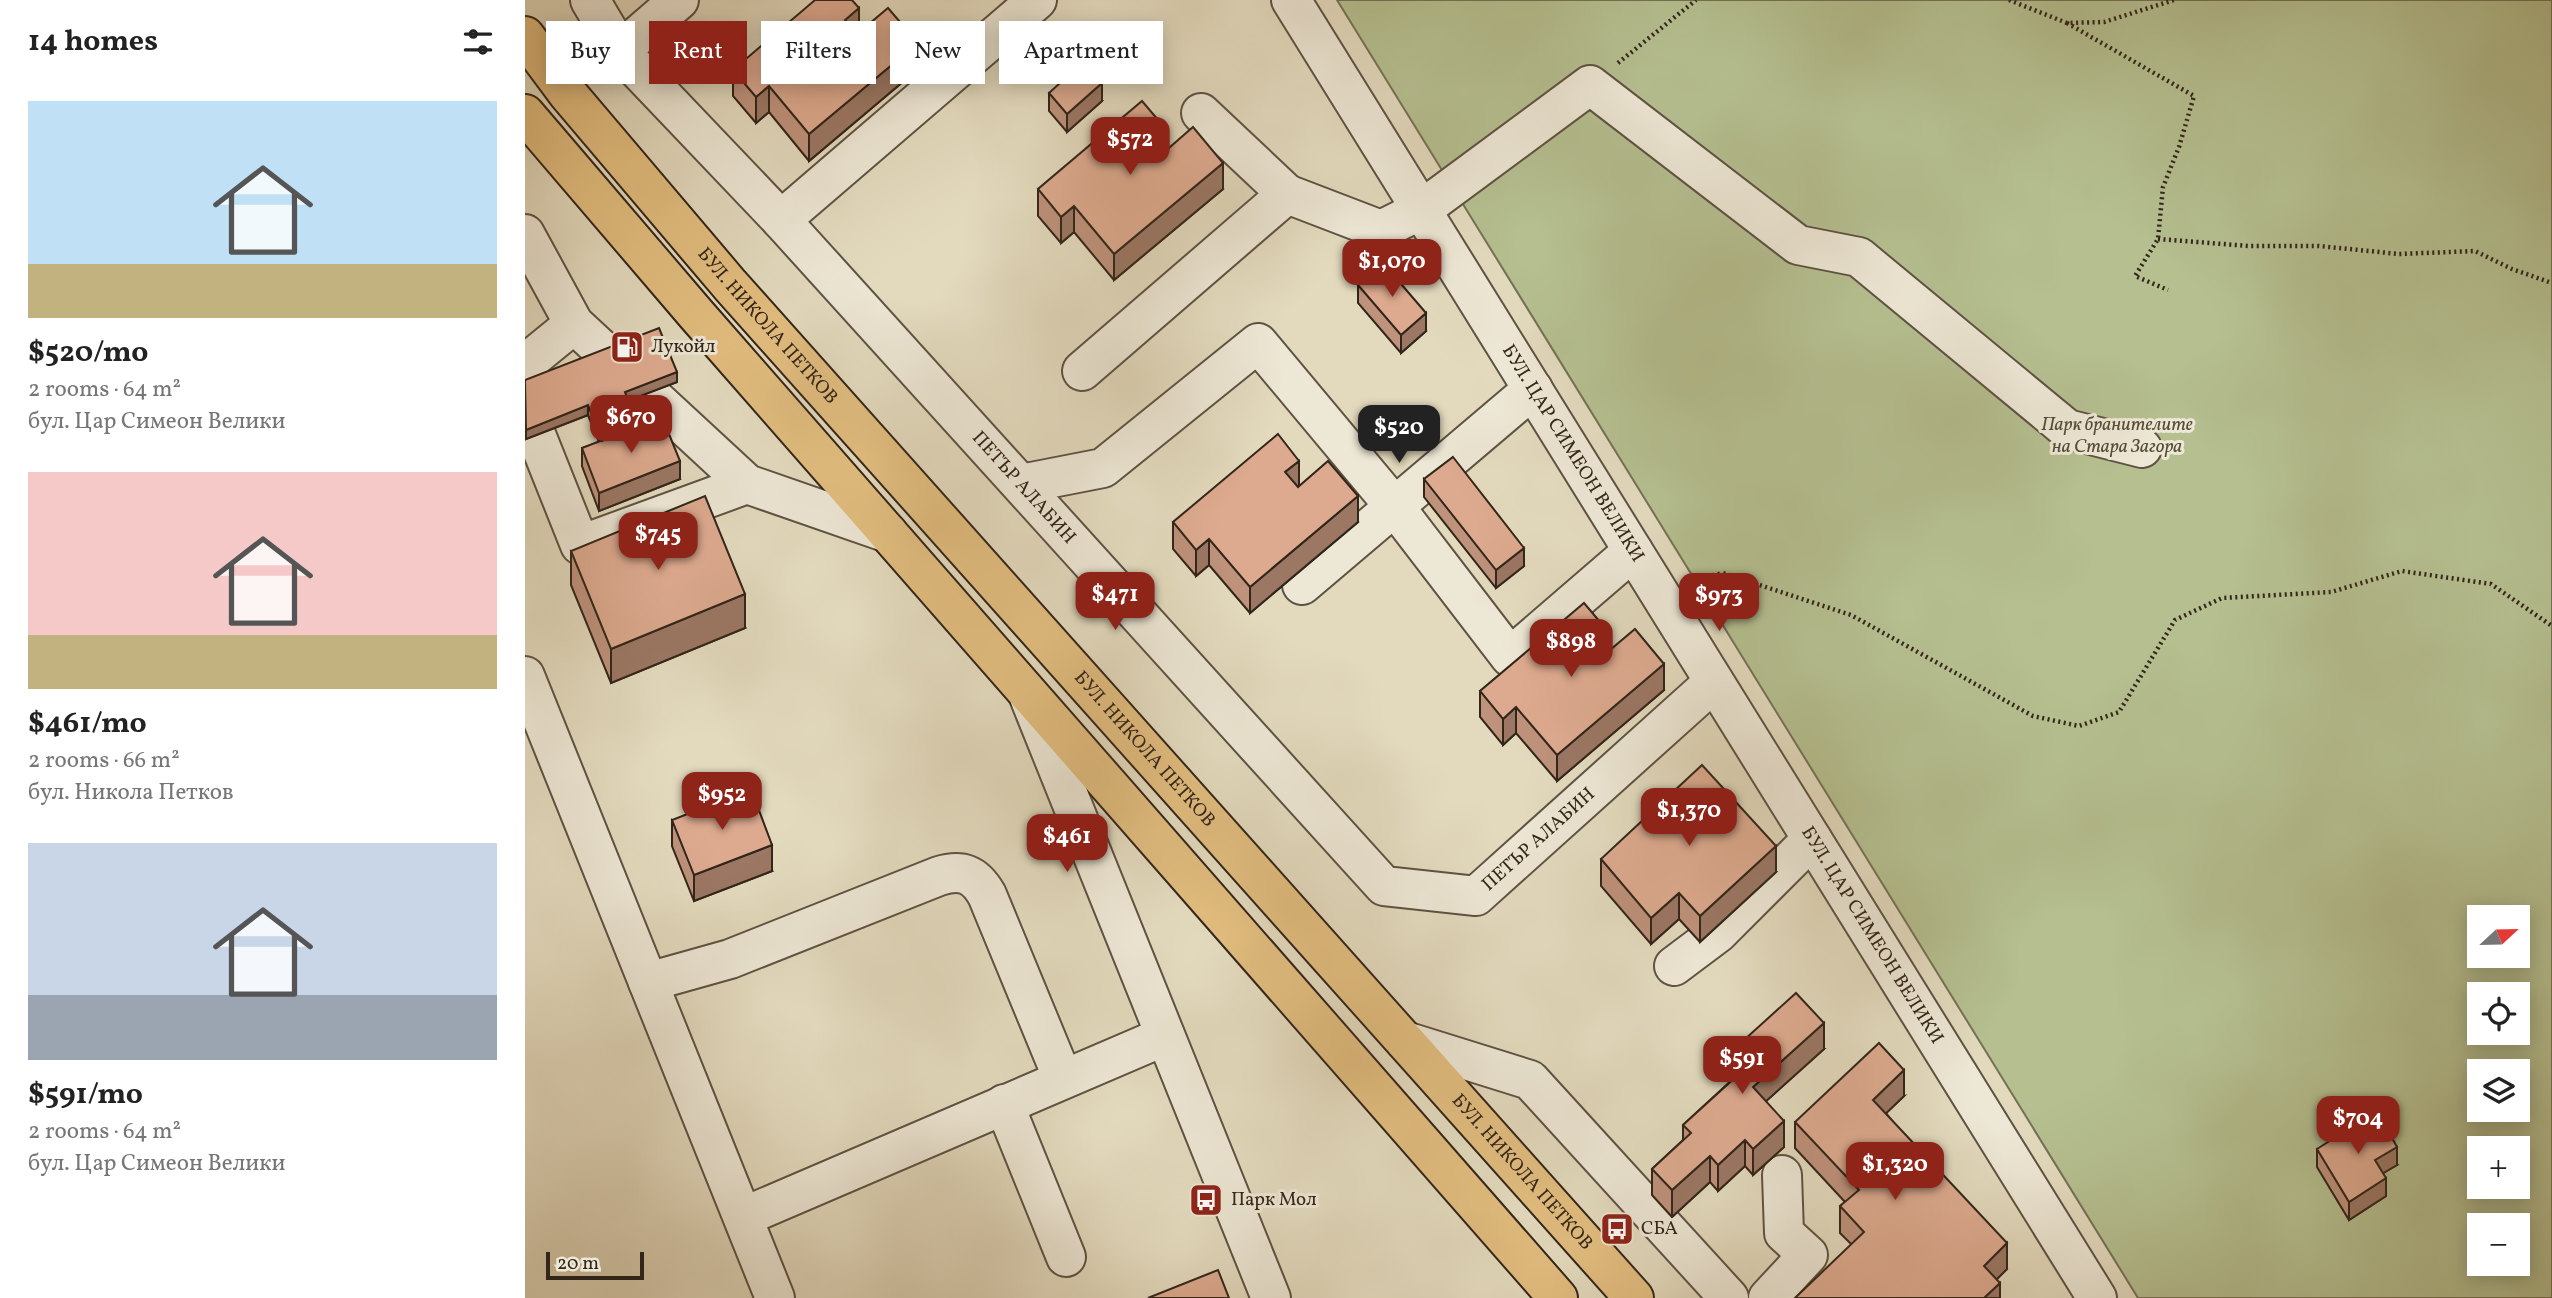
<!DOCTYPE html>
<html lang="en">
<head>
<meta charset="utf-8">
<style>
  :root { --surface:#fff; --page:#f6f6f6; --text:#222; --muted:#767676; --accent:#8f2418 }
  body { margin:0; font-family:Vollkorn,serif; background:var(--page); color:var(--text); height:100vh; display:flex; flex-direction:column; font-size:26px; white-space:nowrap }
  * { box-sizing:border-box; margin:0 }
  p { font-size:23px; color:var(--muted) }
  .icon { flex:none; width:38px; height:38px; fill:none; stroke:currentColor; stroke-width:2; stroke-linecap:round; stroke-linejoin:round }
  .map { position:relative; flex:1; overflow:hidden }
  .panel { display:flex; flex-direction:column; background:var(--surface); width:525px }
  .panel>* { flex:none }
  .guide { position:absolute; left:21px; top:21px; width:665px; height:63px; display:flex; gap:14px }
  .needle { width:46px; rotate:68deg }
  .buttons { position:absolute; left:1942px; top:905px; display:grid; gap:14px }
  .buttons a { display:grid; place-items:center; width:63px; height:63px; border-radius:0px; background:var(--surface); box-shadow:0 4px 18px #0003; font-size:35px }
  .scale { position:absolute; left:21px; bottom:18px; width:98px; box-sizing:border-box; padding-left:7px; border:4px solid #32251a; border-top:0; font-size:19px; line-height:24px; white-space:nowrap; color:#32251a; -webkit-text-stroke:5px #ede7d5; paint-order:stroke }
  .price { position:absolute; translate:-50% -60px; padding:0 16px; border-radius:14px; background:var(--accent); color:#fff; font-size:23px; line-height:46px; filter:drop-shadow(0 2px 4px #0008) }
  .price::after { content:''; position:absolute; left:50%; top:42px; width:21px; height:16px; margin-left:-10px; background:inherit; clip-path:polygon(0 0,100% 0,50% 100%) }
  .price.selected { background:#222; color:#fff }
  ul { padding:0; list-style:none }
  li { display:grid; align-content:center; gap:14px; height:371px; padding:0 28px }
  li span { display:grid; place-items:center; height:217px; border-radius:0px; color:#555 }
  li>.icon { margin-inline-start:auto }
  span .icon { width:126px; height:126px; fill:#fffc; stroke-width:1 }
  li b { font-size:30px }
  h2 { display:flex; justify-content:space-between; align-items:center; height:84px; padding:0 28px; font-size:30px }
  .pill { padding:0 24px; border-radius:0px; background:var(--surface); box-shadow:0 4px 18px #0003; font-size:24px; line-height:63px }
  .pill.selected { background:var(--accent); color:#fff }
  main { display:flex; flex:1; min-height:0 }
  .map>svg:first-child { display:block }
</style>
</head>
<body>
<main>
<section class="panel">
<h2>14 homes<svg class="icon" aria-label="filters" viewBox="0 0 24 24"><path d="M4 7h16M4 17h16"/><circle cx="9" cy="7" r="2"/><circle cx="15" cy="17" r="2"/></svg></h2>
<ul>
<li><span style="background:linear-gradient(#bfe0f5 75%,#c2b280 0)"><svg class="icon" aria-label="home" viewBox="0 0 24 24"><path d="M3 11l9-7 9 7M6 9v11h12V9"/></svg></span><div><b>$520/mo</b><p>2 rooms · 64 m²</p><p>бул. Цар Симеон Велики</p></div></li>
<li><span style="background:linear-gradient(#f6c9c9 75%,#c2b280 0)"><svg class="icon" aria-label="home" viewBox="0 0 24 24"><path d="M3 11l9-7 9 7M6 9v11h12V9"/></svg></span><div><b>$461/mo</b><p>2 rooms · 66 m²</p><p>бул. Никола Петков</p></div></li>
<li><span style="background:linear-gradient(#c9d6e8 70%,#9aa5b1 0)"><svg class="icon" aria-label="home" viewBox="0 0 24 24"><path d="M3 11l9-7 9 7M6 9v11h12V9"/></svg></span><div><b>$591/mo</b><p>2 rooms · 64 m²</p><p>бул. Цар Симеон Велики</p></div></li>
</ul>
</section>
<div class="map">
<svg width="2027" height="1298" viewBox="0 0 2027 1298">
  <rect width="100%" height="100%" fill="#e3dabe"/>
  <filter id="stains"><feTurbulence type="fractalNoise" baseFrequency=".00286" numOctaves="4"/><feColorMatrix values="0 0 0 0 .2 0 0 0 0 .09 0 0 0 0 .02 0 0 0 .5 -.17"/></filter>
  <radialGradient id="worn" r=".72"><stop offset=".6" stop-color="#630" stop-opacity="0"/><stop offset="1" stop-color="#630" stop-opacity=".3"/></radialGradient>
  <path fill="#b5bf90" stroke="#747255" stroke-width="2" fill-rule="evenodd" d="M812,0H2027V1298H1613ZM1955,917H1993V956H1955ZM1955,994H1993V1032H1955ZM1955,1071H1993V1110H1955ZM1955,1148H1993V1186H1955ZM1955,1225H1993V1264H1955Z"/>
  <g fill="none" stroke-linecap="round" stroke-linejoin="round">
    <defs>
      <g id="minor">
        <path id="s1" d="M65,0L95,51L256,220L859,886L951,896L1189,682"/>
        <path id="s2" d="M766,0L1572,1298"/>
        <path d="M95,51L154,0"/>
        <path d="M676,113L762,194"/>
        <path d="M256,220L512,0"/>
        <path d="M0,234L49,324L222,484L363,533"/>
        <path d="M0,364L49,324"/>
        <path d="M557,371L762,194L856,230L896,210L1065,85L1273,245L1334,257L1542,429L1617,448"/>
        <path d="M0,407L55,545L222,484"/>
        <path d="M496,484L578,468L733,343L870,507L985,657L1108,551"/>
        <path d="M777,585L1008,389"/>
        <path d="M0,676L250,1298"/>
        <path d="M504,697L746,1298"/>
        <path d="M1149,966L1193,933L1287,839"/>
        <path d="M123,982L205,959L414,876C437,869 450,874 462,895L538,1079"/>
        <path d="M880,1041L1005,1080L1204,1298"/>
        <path d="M479,1104L541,1257"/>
        <path d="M218,1217L640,1036"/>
        <path d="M1243,1298L1283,1255L1259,1233L1257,1175"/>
      </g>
      <g id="major">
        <path id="s3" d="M0,36L43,94L205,285L1109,1298"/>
        <path d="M0,114L171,314L1033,1298"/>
      </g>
    </defs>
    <use href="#minor" stroke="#5e5243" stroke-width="42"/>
    <use href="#major" stroke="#32251a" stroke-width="42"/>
    <path stroke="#32251a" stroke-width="4.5" stroke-dasharray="2 3.5" stroke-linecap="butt" d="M1484,0L1542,23L1579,22L1649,0
      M1542,23L1669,96L1654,147L1638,187L1633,239L1610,276L1643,290
      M1093,63L1171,0
      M1633,239L1724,246H1794L1874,254L1950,251L1987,269L2027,283
      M1166,580L1198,573L1326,615L1508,716L1554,726L1594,712L1650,620L1697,598L1806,592L1877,571L1966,584L2027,626"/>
    <use href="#minor" stroke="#ede7d5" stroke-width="38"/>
    <use href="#major" stroke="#e2bd7f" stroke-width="38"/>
  </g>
  <path fill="#be927b" stroke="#32251a" stroke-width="2" d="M334,32L393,69L284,161L244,112L231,123L208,96V70Z
    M524,93L577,101L542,132L524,111Z
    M639,152L698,189L589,280L549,232L536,243L513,216V189Z
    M833,285L901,331L876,353L833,303Z
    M0,380L152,382L103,400L113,427L155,479L74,511L57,466V448L74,442L63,415L1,439Z
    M899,479L999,566L971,588L899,497Z
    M774,485L833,522L725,613L684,565L671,576L648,549V522Z
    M46,551L220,628L86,683L46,585Z
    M1081,653L1139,690L1032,781L991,733L978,745L955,717V691Z
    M147,820L247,871L169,901L147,846Z
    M1076,859L1251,872L1175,942L1154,919L1126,944L1076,886Z
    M1209,1049H1299L1241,1101L1259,1147L1228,1175L1220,1166L1193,1191L1185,1182L1147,1217L1127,1195V1169L1158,1140V1125L1210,1077L1209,1076Z
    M1379,1096L1361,1113L1482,1269L1472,1279L1475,1298L1326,1244L1315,1233V1206L1320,1202L1270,1148V1122Z
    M1792,1149L1872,1165L1858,1173L1861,1196L1824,1220L1792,1167Z"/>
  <path fill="#9b7764" stroke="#32251a" stroke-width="2" d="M334,8V34L320,46V20Z
    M393,43V69L284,161V134Z
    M577,83V101L542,132V114Z
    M244,86V112L231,123V97Z
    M639,127V154L625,165V139Z
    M698,163V189L589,280V254Z
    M549,206V232L536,243V217Z
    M901,313V331L876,353V335Z
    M152,372V382L100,402V392Z
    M63,405V415L1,439V430Z
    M155,461V479L74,511V493Z
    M774,461V487L760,499V472Z
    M833,496V522L725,613V587Z
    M684,539V565L671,576V550Z
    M999,548V566L971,588V570Z
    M220,594V628L86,683V649Z
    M1081,629V655L1067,667V641Z
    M1139,664V690L1032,781V755Z
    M991,707V733L978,745V719Z
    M247,845V871L169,901V875Z
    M1251,846V872L1175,942V916Z
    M1154,893V919L1126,944V918Z
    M1299,1023V1049L1228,1113V1087Z
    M1379,1070V1096L1348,1126V1100Z
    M1259,1121V1147L1228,1175V1149Z
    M1220,1140V1166L1193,1191V1165Z
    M1872,1147V1165L1850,1178V1160Z
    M1185,1156V1182L1147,1217V1190Z
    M1861,1178V1196L1824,1220V1202Z
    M1482,1243V1269L1459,1292V1266Z
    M1475,1283V1298H1459Z"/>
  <path fill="#ddaa8f" stroke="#32251a" stroke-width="2" d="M290,0H327L334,8L320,20L332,34L363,8L393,43L284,134L244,86L231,97L208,70Z
    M558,62L577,83L542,114L524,93Z
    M617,101L639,127L625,139L637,154L668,127L698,163L589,254L549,206L536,217L513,189Z
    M858,263L901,313L876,335L833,285Z
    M134,328L152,372L100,392L113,427L77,441L63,405L1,430L0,380Z
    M137,417L155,461L74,493L57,448Z
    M753,434L774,461L760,472L773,487L803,461L833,496L725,587L684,539L671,550L648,522Z
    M928,457L999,548L971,570L899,479Z
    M180,496L220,594L86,649L46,551Z
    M1059,603L1081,629L1067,641L1079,655L1110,629L1139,664L1032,755L991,707L978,719L955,691Z
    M1177,765L1251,846L1175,916L1154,893L1126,918L1076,859Z
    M226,789L247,845L169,875L147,820Z
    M1271,993L1299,1023L1228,1087L1259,1121L1228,1149L1220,1140L1193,1165L1185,1156L1147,1190L1127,1169L1166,1133L1158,1125L1223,1066L1209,1049Z
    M1354,1043L1379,1070L1348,1100L1482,1243L1459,1266L1475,1283L1459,1298H1270L1339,1232L1315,1206L1334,1190L1270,1122Z
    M1852,1111L1872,1147L1850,1160L1861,1178L1824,1202L1792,1149Z
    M693,1270L704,1298H623Z"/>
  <defs>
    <symbol id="fuel-square" viewBox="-11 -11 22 22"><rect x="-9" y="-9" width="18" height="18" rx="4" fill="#8f2418" stroke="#ede7d5"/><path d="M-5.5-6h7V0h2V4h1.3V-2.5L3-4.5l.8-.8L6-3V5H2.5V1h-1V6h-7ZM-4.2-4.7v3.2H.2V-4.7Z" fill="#fff"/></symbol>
    <symbol id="bus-square" viewBox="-11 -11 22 22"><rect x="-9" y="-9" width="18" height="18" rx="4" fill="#8f2418" stroke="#ede7d5"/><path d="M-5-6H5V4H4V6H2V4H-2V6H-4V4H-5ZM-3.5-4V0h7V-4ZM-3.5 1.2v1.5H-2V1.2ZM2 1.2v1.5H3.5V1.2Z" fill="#fff"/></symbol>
  </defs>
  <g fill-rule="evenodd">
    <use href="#fuel-square" x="83" y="328" width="38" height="38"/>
    <use href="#bus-square" x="662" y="1181" width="38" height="38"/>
    <use href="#bus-square" x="1073" y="1210" width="38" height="38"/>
  </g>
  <g text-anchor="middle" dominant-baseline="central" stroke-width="6" stroke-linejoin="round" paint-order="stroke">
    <g font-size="19" fill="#32251a" stroke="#ede7d5">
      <text stroke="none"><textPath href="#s3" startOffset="378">БУЛ. НИКОЛА ПЕТКОВ</textPath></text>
      <text stroke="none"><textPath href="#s2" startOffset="534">БУЛ. ЦАР СИМЕОН ВЕЛИКИ</textPath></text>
      <text stroke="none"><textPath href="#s1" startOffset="654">ПЕТЪР АЛАБИН</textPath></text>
      <text stroke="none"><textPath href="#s3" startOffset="945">БУЛ. НИКОЛА ПЕТКОВ</textPath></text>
      <text stroke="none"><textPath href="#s1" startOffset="1368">ПЕТЪР АЛАБИН</textPath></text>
      <text stroke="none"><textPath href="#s2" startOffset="1101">БУЛ. ЦАР СИМЕОН ВЕЛИКИ</textPath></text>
      <text stroke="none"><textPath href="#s3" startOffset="1512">БУЛ. НИКОЛА ПЕТКОВ</textPath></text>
    </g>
    <g font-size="19" fill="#32251a" stroke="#ede7d5" text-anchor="start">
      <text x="126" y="347">Лукойл</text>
      <text x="706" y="1200">Парк Мол</text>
      <text x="1116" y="1229">СБА</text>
    </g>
    <g font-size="19" font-style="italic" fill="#534c38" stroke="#ede7d5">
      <text x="1592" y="425">Парк бранителите<tspan x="1592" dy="22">на Стара Загора</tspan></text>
    </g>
  </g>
  <rect width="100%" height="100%" filter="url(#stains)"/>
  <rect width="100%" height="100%" fill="url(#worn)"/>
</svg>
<div class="buttons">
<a><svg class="needle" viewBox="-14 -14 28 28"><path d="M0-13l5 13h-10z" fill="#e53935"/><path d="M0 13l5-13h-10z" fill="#767676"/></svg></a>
<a><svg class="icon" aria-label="locate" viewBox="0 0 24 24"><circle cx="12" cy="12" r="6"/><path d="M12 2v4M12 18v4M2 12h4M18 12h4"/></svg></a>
<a><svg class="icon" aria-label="layers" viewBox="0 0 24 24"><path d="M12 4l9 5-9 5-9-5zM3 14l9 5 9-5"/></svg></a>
<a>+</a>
<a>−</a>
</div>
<div class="scale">20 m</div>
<b class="price" style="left:605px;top:177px">$572</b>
<b class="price" style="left:867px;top:299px">$1,070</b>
<b class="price" style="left:106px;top:455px">$670</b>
<b class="price selected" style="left:874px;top:465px">$520</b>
<b class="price" style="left:133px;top:572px">$745</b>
<b class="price" style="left:590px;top:632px">$471</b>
<b class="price" style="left:1194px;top:633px">$973</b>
<b class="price" style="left:1046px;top:679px">$898</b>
<b class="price" style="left:197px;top:832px">$952</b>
<b class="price" style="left:1164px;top:848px">$1,370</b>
<b class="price" style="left:542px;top:874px">$461</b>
<b class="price" style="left:1217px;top:1096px">$591</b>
<b class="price" style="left:1833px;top:1156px">$704</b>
<b class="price" style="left:1370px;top:1202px">$1,320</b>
<div class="guide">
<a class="pill">Buy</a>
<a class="pill selected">Rent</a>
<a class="pill">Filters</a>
<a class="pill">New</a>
<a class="pill">Apartment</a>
</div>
</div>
</main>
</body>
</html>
